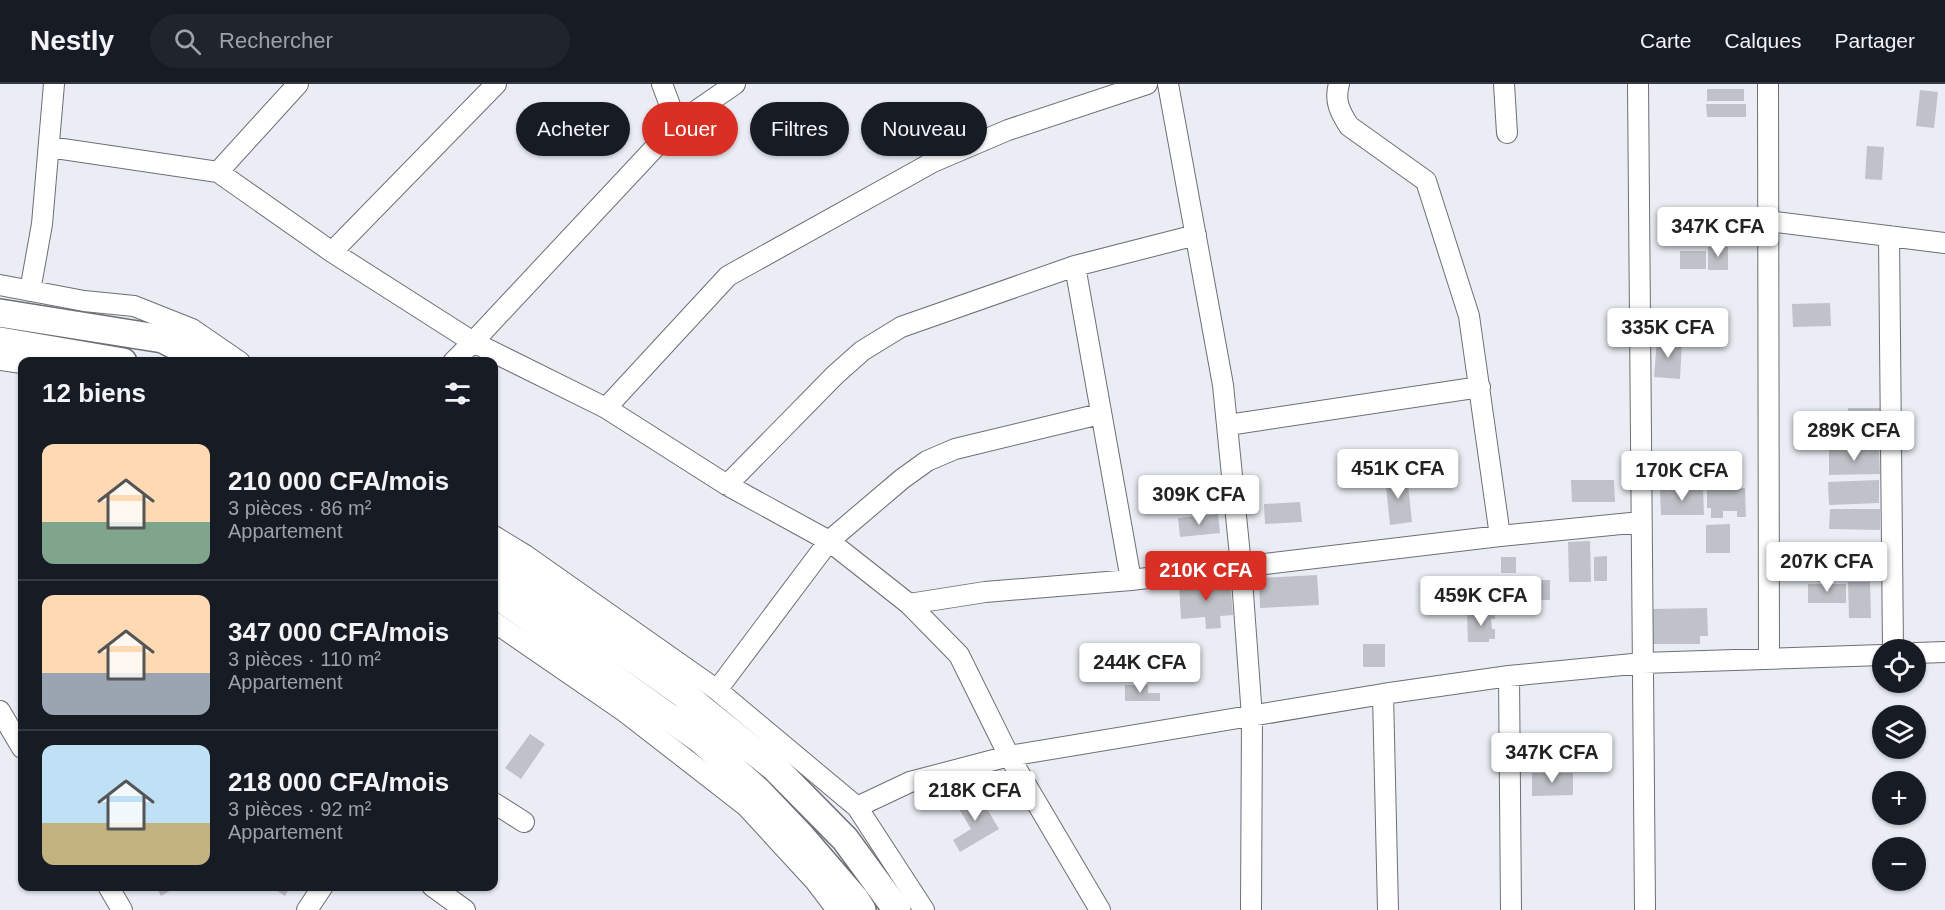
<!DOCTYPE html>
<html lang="fr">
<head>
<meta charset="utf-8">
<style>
  :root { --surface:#171b24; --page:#20242c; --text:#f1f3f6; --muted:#9ea1a6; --line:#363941; --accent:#d93025 }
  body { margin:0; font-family:Arial,sans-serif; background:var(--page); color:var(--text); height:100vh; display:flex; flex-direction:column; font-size:22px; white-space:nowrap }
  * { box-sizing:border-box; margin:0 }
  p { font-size:20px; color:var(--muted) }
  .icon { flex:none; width:33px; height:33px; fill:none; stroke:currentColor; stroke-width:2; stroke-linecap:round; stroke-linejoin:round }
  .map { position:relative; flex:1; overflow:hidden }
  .sheet { position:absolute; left:18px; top:273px; width:480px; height:534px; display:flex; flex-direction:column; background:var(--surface); border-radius:12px; box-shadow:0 2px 4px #0004 }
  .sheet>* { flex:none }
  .hud { position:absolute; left:516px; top:18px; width:570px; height:54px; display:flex; gap:12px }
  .controls { position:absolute; left:1872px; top:555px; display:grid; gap:12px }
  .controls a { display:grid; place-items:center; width:54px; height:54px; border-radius:50%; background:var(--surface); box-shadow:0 2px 4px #0004; font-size:30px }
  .price { position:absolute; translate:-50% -51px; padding:0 14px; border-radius:6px; background:#fff; color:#222; font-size:20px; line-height:39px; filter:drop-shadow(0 2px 3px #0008) }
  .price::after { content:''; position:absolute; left:50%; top:36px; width:18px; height:14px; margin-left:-9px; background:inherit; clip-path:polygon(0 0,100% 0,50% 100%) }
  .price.selected { background:var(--accent); color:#fff }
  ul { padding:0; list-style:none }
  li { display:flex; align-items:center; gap:18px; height:150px; padding:0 24px }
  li+li { border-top:2px solid var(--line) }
  li span { display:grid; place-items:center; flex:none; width:168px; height:120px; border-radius:12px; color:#555 }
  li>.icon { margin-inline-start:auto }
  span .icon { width:72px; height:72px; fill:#fffc; stroke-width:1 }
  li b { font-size:26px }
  h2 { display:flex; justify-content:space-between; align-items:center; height:72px; padding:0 24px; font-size:26px }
  .chip { padding:0 21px; border-radius:27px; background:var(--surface); box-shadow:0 2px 4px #0004; font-size:21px; line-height:54px }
  .chip.selected { background:var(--accent); color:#fff }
  header { display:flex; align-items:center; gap:36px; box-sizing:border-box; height:84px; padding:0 30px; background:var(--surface); border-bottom:2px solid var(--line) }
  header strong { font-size:28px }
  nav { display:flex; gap:33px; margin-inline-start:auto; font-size:21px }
  .search { width:420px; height:54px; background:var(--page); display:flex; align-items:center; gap:15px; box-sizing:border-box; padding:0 21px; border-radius:33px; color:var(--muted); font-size:22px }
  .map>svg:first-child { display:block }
</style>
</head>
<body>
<header>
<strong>Nestly</strong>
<div class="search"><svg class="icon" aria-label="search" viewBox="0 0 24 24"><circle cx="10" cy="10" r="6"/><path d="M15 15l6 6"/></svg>Rechercher</div>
<nav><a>Carte</a><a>Calques</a><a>Partager</a></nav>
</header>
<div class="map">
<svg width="1945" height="826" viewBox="0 0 1945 826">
  <rect width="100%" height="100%" fill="#eaeef4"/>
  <path fill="#bfc2c8" d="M1707,5H1744V17H1707Z
    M1920,6L1938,8L1934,44L1916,42Z
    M1706,20H1746V33H1707Z
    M1867,62L1884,63L1882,96L1865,95Z
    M1708,163H1728V186H1708Z
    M1680,167H1706V185H1680Z
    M1830,219L1831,242L1793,243L1792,220Z
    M1657,255L1682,257L1680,295L1654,293Z
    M1848,324H1880V354H1848Z
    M1879,364L1880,390L1829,391V365Z
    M1407,391L1412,438L1390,441L1385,393Z
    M1571,396H1614L1615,418H1572Z
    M1879,396V419L1829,421L1828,398Z
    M1736,400V404H1745L1746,433H1737V427H1723V434H1711V424H1707V401Z
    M1703,404L1704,431H1661L1660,405Z
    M1300,418L1302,438L1265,440L1264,420Z
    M1830,425H1880V446L1829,445Z
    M1218,430L1220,449L1180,453L1178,434Z
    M1730,440V469H1706V441Z
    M1590,457L1591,498H1569L1568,458Z
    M1879,468V493L1829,494V469Z
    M1793,471H1820L1821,475H1828V498H1819V490H1793Z
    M1607,472V497H1594V473Z
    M1501,473H1516V489H1501Z
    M1317,491L1319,521L1260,524L1259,494Z
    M1230,496L1233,531L1220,532L1221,544L1206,545L1205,533L1181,535L1179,500Z
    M1539,496H1550V516H1539Z
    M1848,498H1870L1871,534H1849Z
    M1808,500H1846V519H1808Z
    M1498,505H1519V526L1498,527Z
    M1707,524L1708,552H1700V560H1653L1652,525Z
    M1495,528V535H1491L1492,545H1495V555H1489V558H1468L1467,529Z
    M1363,560H1385V583H1363Z
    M1125,601H1148V609H1160V617H1125Z
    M530,650L545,660L521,695L505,684Z
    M1532,689H1573V711L1532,712Z
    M977,708L999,745L960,768L953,756L971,745L956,720Z
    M156,802H178L161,812Z
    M270,802H291L285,812Z"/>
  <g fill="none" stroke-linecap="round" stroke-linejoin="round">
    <defs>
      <path id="street" d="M1168,0L1223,301L1241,482L1252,633L1251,826
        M1339,0C1334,17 1340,28 1349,42L1426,97L1469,232L1500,452
        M1504,0L1507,49
        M1638,0L1645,826
        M1768,0L1769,574
        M677,40L735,0
        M49,63L218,88L332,168L473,258L606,324L727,401L829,457L909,520L959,571L1009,672L1100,826
        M218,88L298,0
        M1768,137L1945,159
        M1889,152L1893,566
        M332,168L496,0
        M1075,182L1131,496
        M0,201L84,217L134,222L192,245L240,278
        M30,207L42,140L54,0
        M0,276L22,279
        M453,278L473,258L677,40L662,0
        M606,324L728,192L933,78L1008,46L1147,0
        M1228,341L1480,303
        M727,401L835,291L862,267L901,243L1075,182L1196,151
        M494,452L525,471L717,606L857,723L924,826
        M909,520L985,508L1131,496L1500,452L1641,438
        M494,538L625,628L746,722L815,797L837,826
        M1916,569L1945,568
        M1509,592L1511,826
        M717,606L829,457L902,395L927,377L955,365L1100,330
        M1383,610L1388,826
        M0,627L22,664
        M494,719L524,738
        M857,723L910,698L1009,672L1383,610L1509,592L1643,579L1882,571
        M108,802L122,826
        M432,802L465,826
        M307,826L323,802"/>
      <path id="secondary" d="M0,229L163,255L207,278
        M0,257L123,278
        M494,477L682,609L775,684L845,755L897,826
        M494,509L701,656L758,707L800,751L855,815L862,826"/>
    </defs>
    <use href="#street" stroke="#6c6f75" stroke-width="22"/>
    <use href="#secondary" stroke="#6c6f75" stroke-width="30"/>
    <use href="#street" stroke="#fff" stroke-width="20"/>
    <use href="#secondary" stroke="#fff" stroke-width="27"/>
  </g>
</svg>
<div class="controls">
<a><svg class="icon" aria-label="locate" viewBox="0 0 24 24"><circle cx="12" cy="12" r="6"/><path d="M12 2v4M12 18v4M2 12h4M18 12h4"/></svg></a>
<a><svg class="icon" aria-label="layers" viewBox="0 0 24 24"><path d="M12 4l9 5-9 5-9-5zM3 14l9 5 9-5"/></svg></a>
<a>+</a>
<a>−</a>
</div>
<b class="price" style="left:1718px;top:174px">347K CFA</b>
<b class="price" style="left:1668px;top:275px">335K CFA</b>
<b class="price" style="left:1854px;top:378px">289K CFA</b>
<b class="price" style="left:1398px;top:416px">451K CFA</b>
<b class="price" style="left:1682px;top:418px">170K CFA</b>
<b class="price" style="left:1199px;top:442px">309K CFA</b>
<b class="price" style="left:1827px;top:509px">207K CFA</b>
<b class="price selected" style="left:1206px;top:518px">210K CFA</b>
<b class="price" style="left:1481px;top:543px">459K CFA</b>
<b class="price" style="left:1140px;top:610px">244K CFA</b>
<b class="price" style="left:1552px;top:700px">347K CFA</b>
<b class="price" style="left:975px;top:738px">218K CFA</b>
<div class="hud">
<a class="chip">Acheter</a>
<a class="chip selected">Louer</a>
<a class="chip">Filtres</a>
<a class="chip">Nouveau</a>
</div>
<section class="sheet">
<h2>12 biens<svg class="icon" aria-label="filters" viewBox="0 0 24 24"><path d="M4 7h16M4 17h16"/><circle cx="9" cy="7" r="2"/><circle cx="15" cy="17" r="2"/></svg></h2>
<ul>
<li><span style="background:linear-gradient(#ffd9b3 65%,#7fa58c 0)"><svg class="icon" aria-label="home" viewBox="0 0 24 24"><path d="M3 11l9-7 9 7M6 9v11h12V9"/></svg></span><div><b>210 000 CFA/mois</b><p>3 pièces · 86 m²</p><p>Appartement</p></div></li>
<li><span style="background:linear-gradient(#ffd9b3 65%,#9aa5b1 0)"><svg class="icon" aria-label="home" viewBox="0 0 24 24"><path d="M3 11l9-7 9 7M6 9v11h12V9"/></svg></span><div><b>347 000 CFA/mois</b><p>3 pièces · 110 m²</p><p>Appartement</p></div></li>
<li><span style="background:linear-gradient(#bfe0f5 65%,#c2b280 0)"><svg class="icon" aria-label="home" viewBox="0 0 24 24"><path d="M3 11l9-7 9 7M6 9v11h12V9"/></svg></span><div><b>218 000 CFA/mois</b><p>3 pièces · 92 m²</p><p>Appartement</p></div></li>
</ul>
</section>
</div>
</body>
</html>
